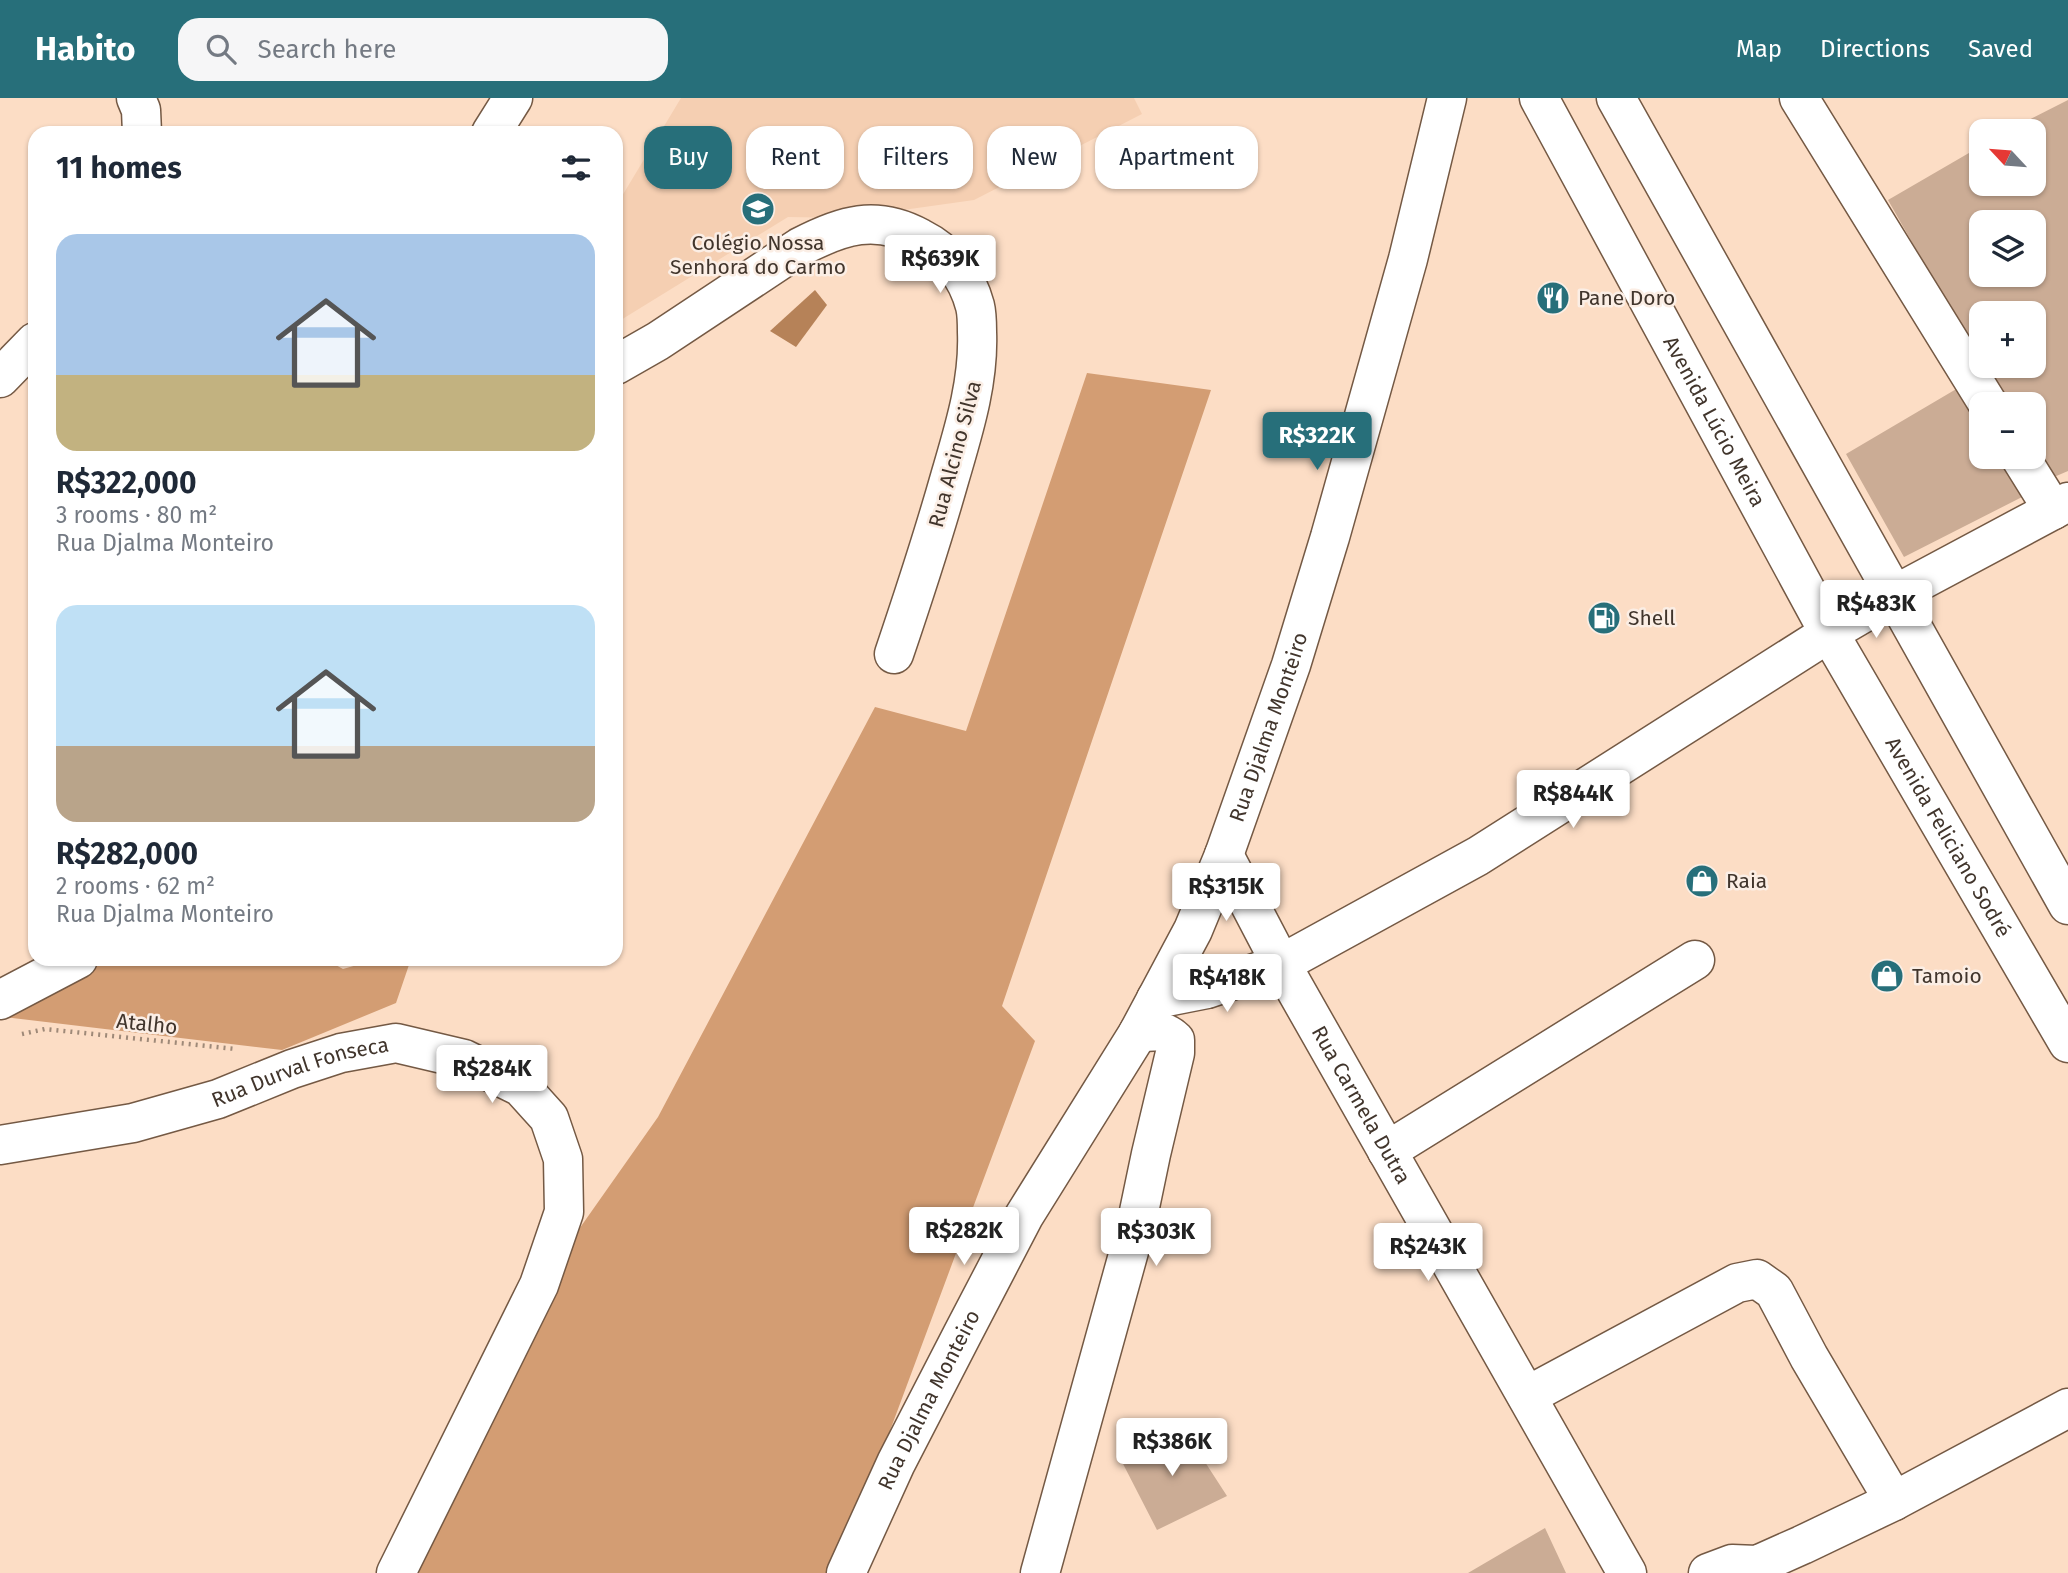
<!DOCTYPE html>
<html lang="en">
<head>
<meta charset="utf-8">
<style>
  :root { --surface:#fff; --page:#f6f6f7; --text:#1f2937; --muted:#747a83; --accent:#276f7a }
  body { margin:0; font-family:"Fira Sans",sans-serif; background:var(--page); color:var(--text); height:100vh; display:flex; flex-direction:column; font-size:26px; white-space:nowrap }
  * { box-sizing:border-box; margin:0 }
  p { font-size:23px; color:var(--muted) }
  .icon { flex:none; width:38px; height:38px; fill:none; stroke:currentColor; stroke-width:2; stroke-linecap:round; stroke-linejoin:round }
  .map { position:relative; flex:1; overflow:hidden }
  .side { position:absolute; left:28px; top:28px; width:595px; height:840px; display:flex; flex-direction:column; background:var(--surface); border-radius:21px; box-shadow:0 2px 5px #0004 }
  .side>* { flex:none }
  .top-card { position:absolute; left:644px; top:28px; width:665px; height:63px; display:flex; gap:14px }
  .needle { width:46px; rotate:296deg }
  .tools { position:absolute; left:1969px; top:21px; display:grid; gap:14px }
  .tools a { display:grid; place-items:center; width:77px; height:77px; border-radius:14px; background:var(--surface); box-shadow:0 2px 5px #0004; font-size:35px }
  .price { position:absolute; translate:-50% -60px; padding:0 16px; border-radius:7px; background:#fff; color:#222; font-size:23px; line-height:46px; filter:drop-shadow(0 2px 4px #0008) }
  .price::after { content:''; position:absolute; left:50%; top:42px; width:21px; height:16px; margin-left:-10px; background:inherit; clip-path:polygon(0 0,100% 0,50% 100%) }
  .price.on { background:var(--accent); color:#fff }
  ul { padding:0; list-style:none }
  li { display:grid; align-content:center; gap:14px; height:371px; padding:0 28px }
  li span { display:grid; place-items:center; height:217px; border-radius:21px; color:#555 }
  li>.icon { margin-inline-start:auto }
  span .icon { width:126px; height:126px; fill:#fffc; stroke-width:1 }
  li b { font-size:30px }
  h2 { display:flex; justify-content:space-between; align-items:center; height:84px; padding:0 28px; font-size:30px }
  .chip { padding:0 24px; border-radius:21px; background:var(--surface); box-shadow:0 2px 5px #0004; font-size:24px; line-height:63px }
  .chip.on { background:var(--accent); color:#fff }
  header { display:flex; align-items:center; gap:42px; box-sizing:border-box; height:98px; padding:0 35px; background:var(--accent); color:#fff }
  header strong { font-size:33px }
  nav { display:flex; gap:38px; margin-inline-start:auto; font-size:24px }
  .search { width:490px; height:63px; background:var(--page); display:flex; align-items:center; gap:18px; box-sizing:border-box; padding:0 24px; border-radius:21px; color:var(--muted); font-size:26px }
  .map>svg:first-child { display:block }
</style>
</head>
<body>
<header>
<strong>Habito</strong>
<div class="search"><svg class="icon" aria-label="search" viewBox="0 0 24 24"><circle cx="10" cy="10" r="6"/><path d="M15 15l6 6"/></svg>Search here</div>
<nav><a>Map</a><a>Directions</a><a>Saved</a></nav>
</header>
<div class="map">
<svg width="2068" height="1475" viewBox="0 0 2068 1475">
  <rect width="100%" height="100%" fill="#fcddc5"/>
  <path fill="#f5cfb2" d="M681,0H1134L1142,16L974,102L846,120L788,119L616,225V108Z"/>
  <path fill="#d39d73" d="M1087,275L1211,292L1002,908L1035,943L837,1475H401L546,1178L658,1019L875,609L966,633Z
    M110,861H325L343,871L378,861H411L396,905L282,952L4,919Z"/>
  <path fill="#b68258" d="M815,192L827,207L796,249L770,233Z"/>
  <path fill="#cbac95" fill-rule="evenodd" d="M2068,2V373L2047,382L2034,359V306H2004L1982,268H2034V215H1981V266L1888,102L1981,48V86H2034V33H2007ZM1981,124H2034V177H1981Z
    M1958,290L1981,326V359H2002L2026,397L1904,459L1846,356Z
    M1181,1327L1227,1398L1157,1432L1120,1360Z
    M1545,1430L1566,1475H1468Z"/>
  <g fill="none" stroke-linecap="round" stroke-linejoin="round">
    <defs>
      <g id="minor">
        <path d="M136,0L141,12L142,35"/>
        <path d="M1799,0L1988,306"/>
        <path d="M491,35L513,0"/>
        <path d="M616,267L658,243L800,149C842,127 876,116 920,140C948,154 967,178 975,208C977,216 977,225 977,234C979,284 964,331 950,379C933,439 914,497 894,556"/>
        <path d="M0,280L35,244"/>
        <path d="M2020,359L2053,412"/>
        <path d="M0,902L78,861"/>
        <path id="s1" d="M0,1047L133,1025L218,1001L292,971L341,955L396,945L464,961L521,989L549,1020L563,1061L564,1114L539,1187L396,1475"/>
        <path d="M1387,1053L1695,862"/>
        <path d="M1527,1298L1737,1185L1757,1181L1774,1193L1809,1259L1894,1403"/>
        <path d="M1040,1475L1136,1128L1151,1056L1175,955V942C1164,931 1152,933 1138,935"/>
        <path d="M1708,1475L1732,1466L1757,1467L1802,1447L1894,1403L2068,1310"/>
      </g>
      <g id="major">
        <path id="s2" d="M1539,0L1829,535L2068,945"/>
        <path d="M1616,0L2068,807"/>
        <path id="s3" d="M1224,757L1281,866L1627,1475"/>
        <path d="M1156,901L1207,891L1281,866L1478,758L1829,535L1894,497L2068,404"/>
        <path id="s4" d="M846,1475L896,1365L962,1237L1024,1118L1138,935L1193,832L1224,757L1291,567L1330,439L1408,161L1447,0"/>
      </g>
    </defs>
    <use href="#minor" stroke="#745944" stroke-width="41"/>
    <use href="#major" stroke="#745944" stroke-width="41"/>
    <path stroke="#9e8978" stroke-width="4.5" stroke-dasharray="2 5" stroke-linecap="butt" d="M22,936L45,931L236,951"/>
    <use href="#minor" stroke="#fff" stroke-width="38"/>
    <use href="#major" stroke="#fff" stroke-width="38"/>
  </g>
  <defs>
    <symbol id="school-disc" viewBox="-11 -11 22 22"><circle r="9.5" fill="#276f7a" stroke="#fbeee5"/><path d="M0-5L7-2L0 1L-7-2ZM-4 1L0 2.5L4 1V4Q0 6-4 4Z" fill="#fff"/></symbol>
    <symbol id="restaurant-disc" viewBox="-11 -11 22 22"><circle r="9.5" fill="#276f7a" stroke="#fbeee5"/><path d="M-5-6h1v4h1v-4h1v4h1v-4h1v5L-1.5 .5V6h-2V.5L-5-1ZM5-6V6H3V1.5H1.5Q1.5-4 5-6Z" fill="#fff"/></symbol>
    <symbol id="fuel-disc" viewBox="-11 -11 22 22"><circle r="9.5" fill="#276f7a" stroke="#fbeee5"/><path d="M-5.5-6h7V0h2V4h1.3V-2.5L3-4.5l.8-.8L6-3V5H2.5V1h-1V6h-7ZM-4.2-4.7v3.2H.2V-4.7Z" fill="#fff"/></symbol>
    <symbol id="shop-disc" viewBox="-11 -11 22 22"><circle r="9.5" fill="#276f7a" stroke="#fbeee5"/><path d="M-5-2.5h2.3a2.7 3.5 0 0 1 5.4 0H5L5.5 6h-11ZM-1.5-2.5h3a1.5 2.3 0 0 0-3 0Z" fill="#fff"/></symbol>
  </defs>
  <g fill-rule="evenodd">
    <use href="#school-disc" x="739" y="92" width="38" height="38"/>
    <use href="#restaurant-disc" x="1534" y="181" width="38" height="38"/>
    <use href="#fuel-disc" x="1585" y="501" width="38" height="38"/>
    <use href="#shop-disc" x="1683" y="764" width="38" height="38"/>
    <use href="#shop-disc" x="1868" y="859" width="38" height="38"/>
  </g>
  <g text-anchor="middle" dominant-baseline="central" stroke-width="5" stroke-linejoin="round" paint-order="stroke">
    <g font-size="21" fill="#41352c" stroke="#fbeee5" text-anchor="start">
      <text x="758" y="145" text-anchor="middle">Colégio Nossa<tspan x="758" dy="24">Senhora do Carmo</tspan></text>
      <text x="1578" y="200">Pane Doro</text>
      <text x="1628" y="520">Shell</text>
      <text x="1726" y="783">Raia</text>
      <text x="1912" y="878">Tamoio</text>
    </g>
    <g font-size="21" fill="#41352c" stroke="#fbeee5">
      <text stroke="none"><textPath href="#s2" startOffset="368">Avenida Lúcio Meira</textPath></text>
      <text transform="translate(955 356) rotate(-75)">Rua Alcino Silva</text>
      <text stroke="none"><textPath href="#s4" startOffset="948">Rua Djalma Monteiro</textPath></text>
      <text stroke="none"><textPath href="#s2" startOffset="845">Avenida Feliciano Sodré</textPath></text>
      <text transform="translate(147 926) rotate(6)">Atalho</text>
      <text stroke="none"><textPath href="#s1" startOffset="310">Rua Durval Fonseca</textPath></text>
      <text stroke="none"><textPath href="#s3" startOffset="285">Rua Carmela Dutra</textPath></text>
      <text stroke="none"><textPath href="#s4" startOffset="192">Rua Djalma Monteiro</textPath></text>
    </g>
  </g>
</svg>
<div class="tools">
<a><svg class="needle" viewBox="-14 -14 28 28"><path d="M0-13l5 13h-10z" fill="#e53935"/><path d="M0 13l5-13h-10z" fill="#747a83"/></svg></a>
<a><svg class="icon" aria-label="layers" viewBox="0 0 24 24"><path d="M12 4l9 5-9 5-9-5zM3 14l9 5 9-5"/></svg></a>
<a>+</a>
<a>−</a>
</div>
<b class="price" style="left:940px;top:197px">R$639K</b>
<b class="price on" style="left:1317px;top:374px">R$322K</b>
<b class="price" style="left:1876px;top:542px">R$483K</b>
<b class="price" style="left:1573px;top:732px">R$844K</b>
<b class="price" style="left:1226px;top:825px">R$315K</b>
<b class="price" style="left:1227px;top:916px">R$418K</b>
<b class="price" style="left:492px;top:1007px">R$284K</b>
<b class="price" style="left:964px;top:1169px">R$282K</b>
<b class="price" style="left:1156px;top:1170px">R$303K</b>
<b class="price" style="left:1428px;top:1185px">R$243K</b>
<b class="price" style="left:1172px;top:1380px">R$386K</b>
<div class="top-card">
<a class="chip on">Buy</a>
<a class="chip">Rent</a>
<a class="chip">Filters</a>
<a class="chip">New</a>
<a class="chip">Apartment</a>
</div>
<section class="side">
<h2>11 homes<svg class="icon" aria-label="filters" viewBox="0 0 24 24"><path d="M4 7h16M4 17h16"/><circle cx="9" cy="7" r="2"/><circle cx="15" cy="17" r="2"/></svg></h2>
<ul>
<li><span style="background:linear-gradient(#a9c7e8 65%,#c2b280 0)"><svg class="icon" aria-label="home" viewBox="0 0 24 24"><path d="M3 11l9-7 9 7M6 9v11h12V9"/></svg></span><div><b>R$322,000</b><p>3 rooms · 80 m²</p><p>Rua Djalma Monteiro</p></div></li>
<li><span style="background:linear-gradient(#bfe0f5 65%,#b9a48a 0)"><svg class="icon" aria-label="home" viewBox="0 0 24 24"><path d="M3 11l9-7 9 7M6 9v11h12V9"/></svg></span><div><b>R$282,000</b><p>2 rooms · 62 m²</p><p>Rua Djalma Monteiro</p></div></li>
</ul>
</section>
</div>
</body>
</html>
